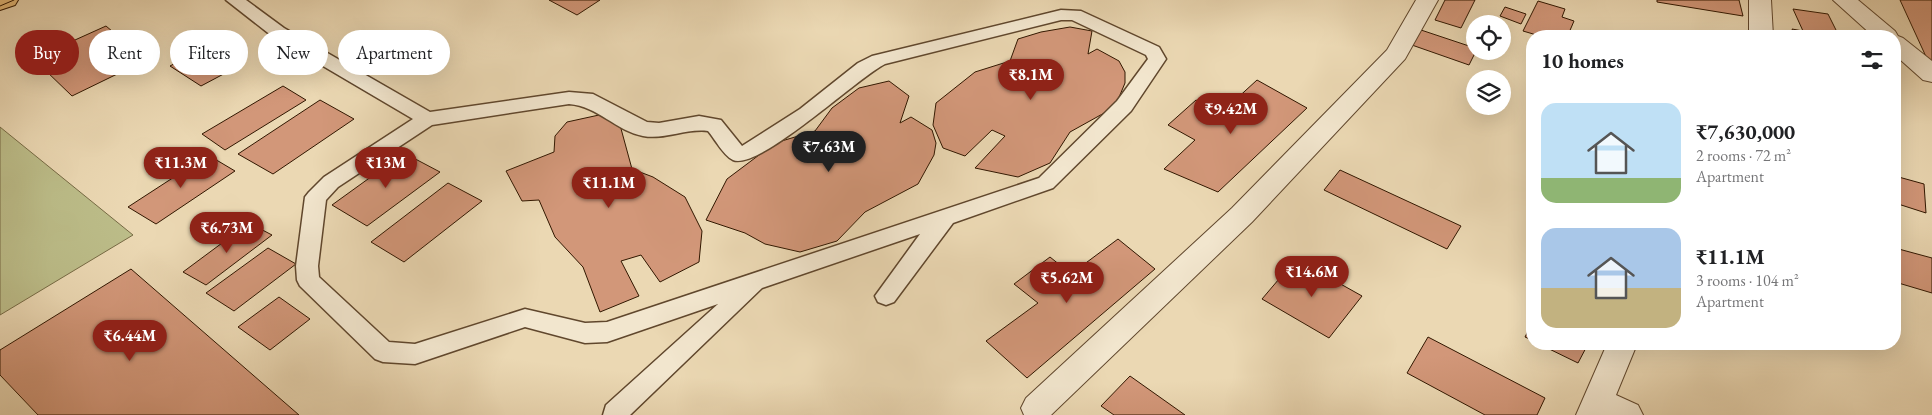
<!DOCTYPE html>
<html lang="en">
<head>
<meta charset="utf-8">
<style>
  :root { --surface:#fff; --page:#f6f6f6; --text:#202124; --muted:#757577; --accent:#8f2418 }
  body { margin:0; font-family:"EB Garamond",serif; background:var(--page); color:var(--text); height:100vh; display:flex; flex-direction:column; font-size:19px; white-space:nowrap }
  * { box-sizing:border-box; margin:0 }
  p { font-size:16px; color:var(--muted) }
  .icon { flex:none; width:28px; height:28px; fill:none; stroke:currentColor; stroke-width:2; stroke-linecap:round; stroke-linejoin:round }
  .map { position:relative; flex:1; overflow:hidden }
  .panel { position:absolute; left:1526px; top:30px; width:375px; height:320px; display:flex; flex-direction:column; background:var(--surface); border-radius:20px; box-shadow:0 5px 20px #0002 }
  .panel>* { flex:none }
  .guide { position:absolute; left:15px; top:30px; width:475px; height:45px; display:flex; gap:10px }
  .controls { position:absolute; left:1466px; top:15px; display:grid; gap:10px }
  .controls a { display:grid; place-items:center; width:45px; height:45px; border-radius:50%; background:var(--surface); box-shadow:0 5px 20px #0002; font-size:25px }
  .price { position:absolute; translate:-50% -42px; padding:0 11px; border-radius:18px; background:var(--accent); color:#fff; font-size:16px; line-height:32px; filter:drop-shadow(0 1px 2px #0008) }
  .price::after { content:''; position:absolute; left:50%; top:30px; width:15px; height:11px; margin-left:-8px; background:inherit; clip-path:polygon(0 0,100% 0,50% 100%) }
  .price.on { background:#222; color:#fff }
  ul { padding:0; list-style:none }
  li { display:flex; align-items:center; gap:15px; height:125px; padding:0 15px }
  li span { display:grid; place-items:center; flex:none; width:140px; height:100px; border-radius:15px; color:#555 }
  li>.icon { margin-inline-start:auto }
  span .icon { width:60px; height:60px; fill:#fffc; stroke-width:1 }
  li b { font-size:21px }
  h2 { display:flex; justify-content:space-between; align-items:center; height:60px; padding:0 15px; font-size:21px }
  .chip { padding:0 18px; border-radius:22px; background:var(--surface); box-shadow:0 5px 20px #0002; font-size:18px; line-height:45px }
  .chip.on { background:var(--accent); color:#fff }
  .map>svg:first-child { display:block }
</style>
</head>
<body>
<div class="map">
<svg width="1932" height="415" viewBox="0 0 1932 415">
  <rect width="100%" height="100%" fill="#ebd8b3"/>
  <filter id="stains"><feTurbulence type="fractalNoise" baseFrequency=".004" numOctaves="4"/><feColorMatrix values="0 0 0 0 .2 0 0 0 0 .09 0 0 0 0 .02 0 0 0 .5 -.17"/></filter>
  <radialGradient id="worn" r=".72"><stop offset=".6" stop-color="#630" stop-opacity="0"/><stop offset="1" stop-color="#630" stop-opacity=".3"/></radialGradient>
  <path fill="#bcbd89" stroke="#766a44" d="M0,127L133,235L0,315Z"/>
  <path fill="#d29779" stroke="#311700" d="M549,0H600L577,15Z
    M1445,0H1475L1461,28L1435,20Z
    M1657,0H1739L1743,16L1657,2Z
    M1900,0H1932V61H1928Z
    M1538,1L1565,9L1562,17L1574,21L1568,35L1555,31L1553,36H1540L1523,31Z
    M1505,7L1526,14L1521,24L1500,16Z
    M1793,9L1828,14L1839,36H1795L1792,29L1803,31Z
    M106,26L146,60L72,96L44,69L67,59L55,49Z
    M1070,27L1092,31L1088,54L1097,49L1119,61L1125,72V83L1115,107L1070,132L1050,163L1018,177L975,168L1005,136L992,130L965,156L943,148L933,125L936,103L975,72L1010,61L1018,39L1041,32Z
    M1418,29L1475,48L1476,51L1469,65L1409,44Z
    M202,49L233,69L201,86L170,66Z
    M1257,80L1307,108L1218,192L1164,169L1195,140L1168,125L1196,100L1221,113Z
    M889,81L909,96L900,123L911,117L932,130L936,143L934,155L918,184L865,212L837,241L800,252L765,244L745,233L706,220L727,179L775,143L815,131L832,108L859,88Z
    M283,86L306,100L225,150L202,134Z
    M320,100L354,119L273,174L238,154Z
    M599,115L620,125L632,169L653,177L685,197L702,231L699,262L660,282L641,255L621,261L639,296L600,312L583,267L555,237L539,200L522,201L506,171L554,152L555,136L567,122Z
    M404,153L440,172L367,226L332,205Z
    M208,155L235,171L156,224L128,207Z
    M1340,170L1461,226L1447,249L1324,190Z
    M1895,176L1924,184L1926,213L1895,203Z
    M448,183L482,201L404,262L371,242Z
    M249,223L272,235L206,285L183,272Z
    M1118,239L1155,269L1027,378L986,341L1038,303L1014,284L1050,257L1071,274Z
    M268,248L296,264L234,311L206,293Z
    M1895,248L1932,258V293L1895,282Z
    M1296,259L1362,296L1329,338L1262,299Z
    M131,269L299,415H38L0,375V350Z
    M279,297L310,319L270,350L238,327Z
    M1532,323V340L1525,337Z
    M1428,337L1545,398L1537,415H1485L1407,373Z
    M1539,344H1588L1578,363Z
    M1130,376L1185,415H1114L1101,406Z"/>
  <g fill="none" stroke-linecap="round" stroke-linejoin="round">
    <defs>
      <path id="lane" d="M226,0H246L284,28L430,112L569,92L593,94L647,122L659,123L699,116L721,120L742,146L800,109L858,63L872,56L1061,10L1081,11L1159,47L1166,59L1131,111L1053,188L953,223L894,302L886,305L878,302L875,296L920,234L762,288L630,415H603L606,405L718,304L607,342L585,343L525,327L415,364L383,362L375,359L300,286L297,280L296,266L305,197L309,192L324,177L413,119L272,36ZM1061,20H1072L1146,55L1148,59L1117,101L1039,178L607,322L585,323L525,309L415,344L389,342L319,277L318,266L326,200L338,187L432,125L569,104C598,106 616,131 643,136C665,140 686,128 708,131C715,139 723,155 733,160C759,171 857,78 885,64Z"/>
      <path id="street" d="M1416,0H1438L1405,59L1252,222L1051,415H1024L1021,408L1026,398L1232,208L1387,50Z
        M1749,0H1771L1773,36H1749Z
        M1833,0H1858L1895,31L1898,36L1903,38L1932,61V82L1923,80L1895,55V36H1873Z
        M1607,344H1637L1616,395L1638,405L1643,415H1576Z"/>
      <path id="primary" d="M0,0H18L15,5L0,10Z"/>
    </defs>
    <use href="#lane" stroke="#60472d" stroke-width="3"/>
    <use href="#street" stroke="#60472d" stroke-width="2"/>
    <use href="#primary" stroke="#311700" stroke-width="2"/>
    <use href="#lane" fill="#f2e6ce" fill-rule="evenodd"/>
    <use href="#street" fill="#f2e6ce" fill-rule="evenodd"/>
    <use href="#primary" fill="#e6bc7a" fill-rule="evenodd"/>
    <path stroke="#311700" stroke-width="1" d="M0,6L14,0"/>
  </g>
  <rect width="100%" height="100%" filter="url(#stains)"/>
  <rect width="100%" height="100%" fill="url(#worn)"/>
</svg>
<div class="controls">
<a><svg class="icon" aria-label="locate" viewBox="0 0 24 24"><circle cx="12" cy="12" r="6"/><path d="M12 2v4M12 18v4M2 12h4M18 12h4"/></svg></a>
<a><svg class="icon" aria-label="layers" viewBox="0 0 24 24"><path d="M12 4l9 5-9 5-9-5zM3 14l9 5 9-5"/></svg></a>
</div>
<b class="price" style="left:1031px;top:101px">₹8.1M</b>
<b class="price" style="left:1231px;top:135px">₹9.42M</b>
<b class="price on" style="left:829px;top:173px">₹7.63M</b>
<b class="price" style="left:181px;top:189px">₹11.3M</b>
<b class="price" style="left:386px;top:189px">₹13M</b>
<b class="price" style="left:609px;top:209px">₹11.1M</b>
<b class="price" style="left:227px;top:254px">₹6.73M</b>
<b class="price" style="left:1312px;top:298px">₹14.6M</b>
<b class="price" style="left:1067px;top:304px">₹5.62M</b>
<b class="price" style="left:130px;top:362px">₹6.44M</b>
<div class="guide">
<a class="chip on">Buy</a>
<a class="chip">Rent</a>
<a class="chip">Filters</a>
<a class="chip">New</a>
<a class="chip">Apartment</a>
</div>
<section class="panel">
<h2>10 homes<svg class="icon" aria-label="filters" viewBox="0 0 24 24"><path d="M4 7h16M4 17h16"/><circle cx="9" cy="7" r="2"/><circle cx="15" cy="17" r="2"/></svg></h2>
<ul>
<li><span style="background:linear-gradient(#bfe0f5 75%,#8fb573 0)"><svg class="icon" aria-label="home" viewBox="0 0 24 24"><path d="M3 11l9-7 9 7M6 9v11h12V9"/></svg></span><div><b>₹7,630,000</b><p>2 rooms · 72 m²</p><p>Apartment</p></div></li>
<li><span style="background:linear-gradient(#a9c7e8 60%,#c2b280 0)"><svg class="icon" aria-label="home" viewBox="0 0 24 24"><path d="M3 11l9-7 9 7M6 9v11h12V9"/></svg></span><div><b>₹11.1M</b><p>3 rooms · 104 m²</p><p>Apartment</p></div></li>
</ul>
</section>
</div>
</body>
</html>
